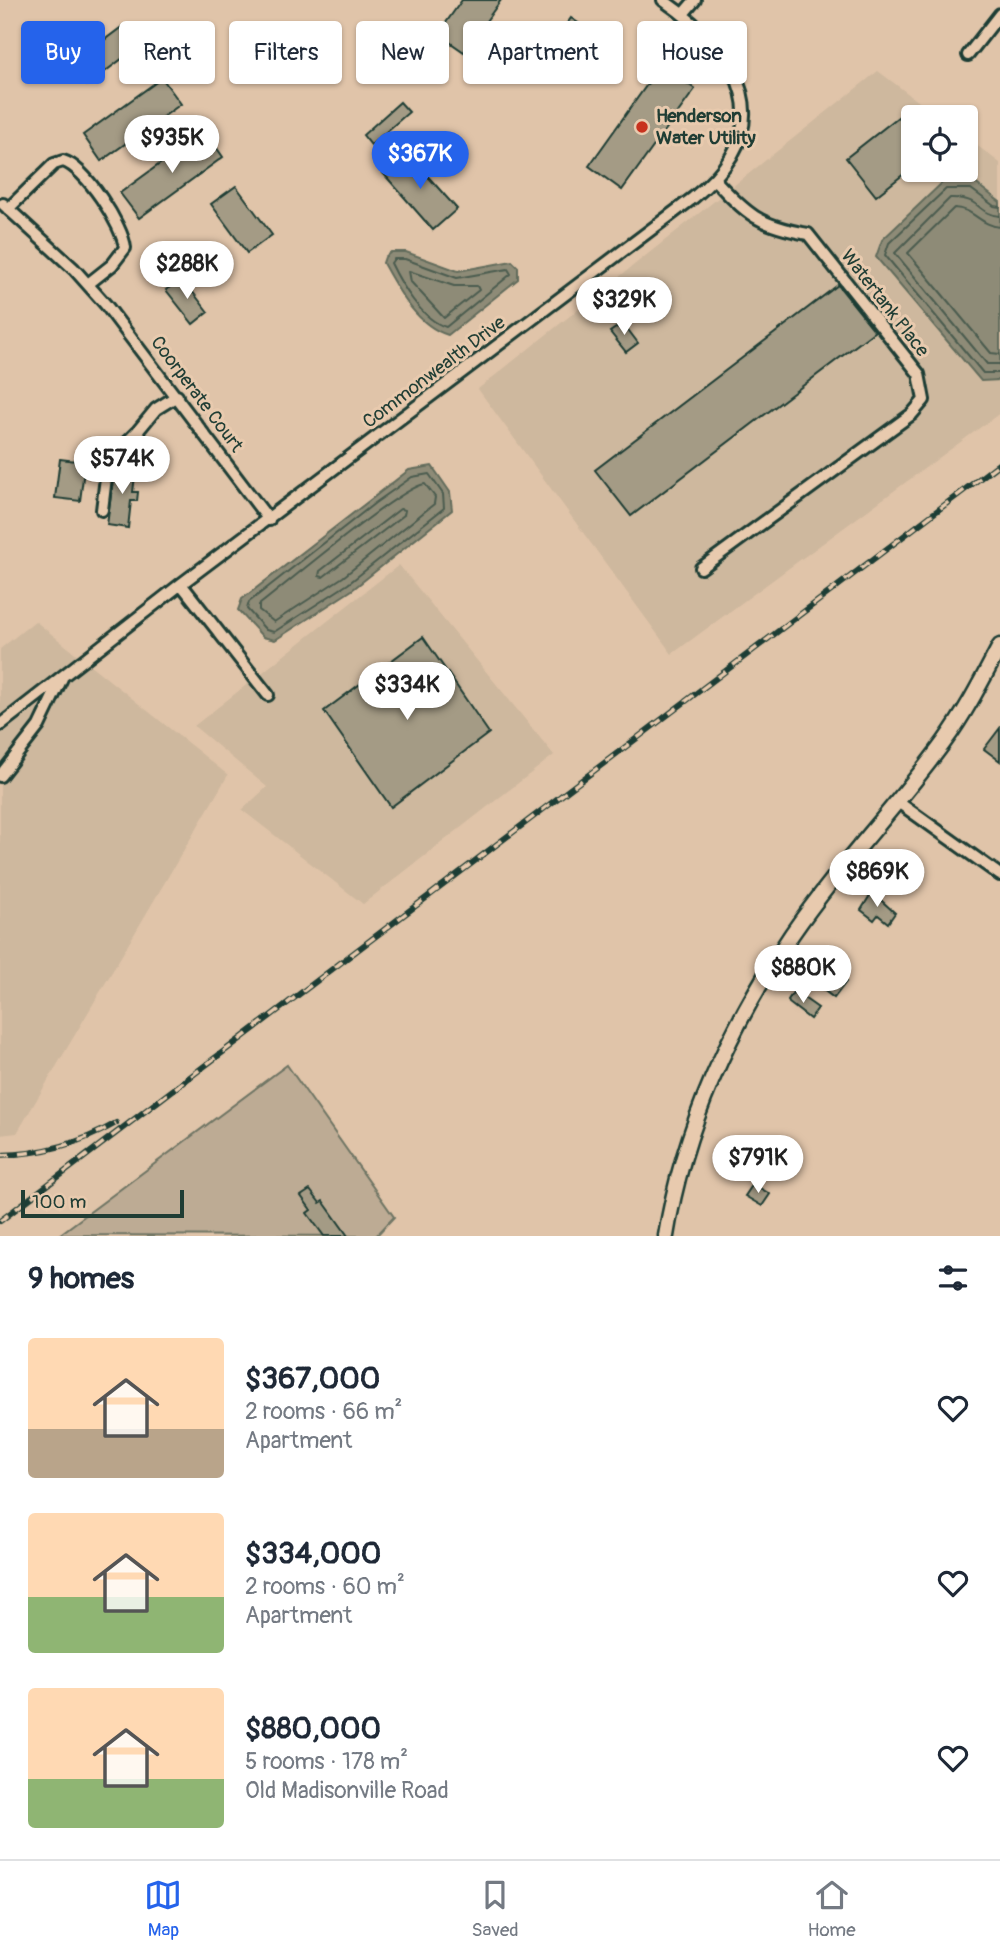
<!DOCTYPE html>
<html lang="en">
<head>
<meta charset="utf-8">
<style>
  :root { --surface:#fff; --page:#f6f6f7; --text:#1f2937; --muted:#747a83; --line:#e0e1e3; --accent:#2563eb }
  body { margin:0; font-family:Pangolin,sans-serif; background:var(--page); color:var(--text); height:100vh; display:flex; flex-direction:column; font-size:26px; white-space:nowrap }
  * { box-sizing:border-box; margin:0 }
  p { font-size:23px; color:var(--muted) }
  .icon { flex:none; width:38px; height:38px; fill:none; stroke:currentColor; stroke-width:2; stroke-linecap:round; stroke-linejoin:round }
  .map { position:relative; height:1236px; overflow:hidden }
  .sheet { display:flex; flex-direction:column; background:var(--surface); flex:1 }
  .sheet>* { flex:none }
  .top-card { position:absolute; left:21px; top:21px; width:959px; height:63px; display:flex; gap:14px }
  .controls { position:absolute; left:901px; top:105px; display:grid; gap:14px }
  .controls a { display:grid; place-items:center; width:77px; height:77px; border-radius:7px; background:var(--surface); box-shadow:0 2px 5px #0004; font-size:35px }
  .scale { position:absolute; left:21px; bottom:18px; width:163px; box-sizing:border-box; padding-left:7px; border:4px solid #1f3d34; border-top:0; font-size:19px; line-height:24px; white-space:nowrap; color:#1f3d34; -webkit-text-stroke:5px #e8caae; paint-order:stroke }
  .price { position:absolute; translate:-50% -60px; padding:0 16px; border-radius:24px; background:#fff; color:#222; font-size:23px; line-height:46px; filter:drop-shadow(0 2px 4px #0008) }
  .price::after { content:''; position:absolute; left:50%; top:42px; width:21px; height:16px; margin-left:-10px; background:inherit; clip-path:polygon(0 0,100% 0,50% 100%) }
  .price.current { background:var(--accent); color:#fff }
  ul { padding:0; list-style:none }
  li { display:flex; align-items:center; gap:21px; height:175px; padding:0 28px }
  li span { display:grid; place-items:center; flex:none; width:196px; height:140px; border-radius:7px; color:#555 }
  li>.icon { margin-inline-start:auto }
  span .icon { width:84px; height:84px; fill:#fffc; stroke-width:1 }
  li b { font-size:30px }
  h2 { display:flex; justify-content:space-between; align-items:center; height:84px; padding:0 28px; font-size:30px }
  .chip { padding:0 24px; border-radius:7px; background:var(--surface); box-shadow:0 2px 5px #0004; font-size:24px; line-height:63px }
  .chip.current { background:var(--accent); color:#fff }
  .tabs { display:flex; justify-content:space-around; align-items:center; height:98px; border-top:2px solid var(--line); background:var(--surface); font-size:19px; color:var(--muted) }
  .tabs a { display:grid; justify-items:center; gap:4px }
  .tabs .current { color:var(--accent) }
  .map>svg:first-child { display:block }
</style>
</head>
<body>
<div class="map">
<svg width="1000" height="1236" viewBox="0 0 1000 1236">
  <rect width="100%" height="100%" fill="#e0c4a9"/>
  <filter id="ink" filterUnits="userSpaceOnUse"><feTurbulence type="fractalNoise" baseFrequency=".0143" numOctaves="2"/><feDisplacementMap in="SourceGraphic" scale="14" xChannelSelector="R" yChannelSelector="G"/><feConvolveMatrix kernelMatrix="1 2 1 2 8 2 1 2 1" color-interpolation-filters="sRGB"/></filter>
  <g filter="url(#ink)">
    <path fill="#ceb89e" d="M878,71L939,117H914V170H966V137L1000,163V413L672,654L478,389Z
      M399,565L554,755L363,904L242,810L267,787L194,726Z
      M35,621L228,775L17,1133L0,1135V649Z"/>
    <path fill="#bdab94" stroke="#6e7464" stroke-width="2" d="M287,1065L394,1217L376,1236L59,1235Z"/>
    <path fill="#8e8b77" stroke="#626c5c" stroke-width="2" d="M943,182H974L1000,202V380L981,381L876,257L882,240Z
      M391,252H406L458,271L512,261L518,267V279L448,335C417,326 398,290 383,263L385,257Z
      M432,466L450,492L452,510L352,590L275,640L263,637L238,610L242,599L409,470Z"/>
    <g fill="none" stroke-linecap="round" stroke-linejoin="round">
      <path stroke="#4b5c4f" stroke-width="2" d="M1000,207L994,206L971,189H946L889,243L885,255L983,373H1000
        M1000,216C977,214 981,197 950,198L895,253L987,364H1000
        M1000,227C981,226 973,208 954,208L908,253L991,353L1000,354
        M405,259L457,278L508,269L511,274L446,327C422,320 401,284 391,263L394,259Z
        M409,271L454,286H477L479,290L444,318L411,282Z
        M429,474L443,494L444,508L348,584L274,632L266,630L247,609L249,602L375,503L412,477Z
        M425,484L435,497L434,504L343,577L274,622L259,610V605C286,584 402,486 425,484Z
        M400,509L405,510L404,515L323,577L319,576L320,571Z"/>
    </g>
    <path fill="#a49b85" stroke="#1f3d34" stroke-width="2" d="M462,0H501L464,52L438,34Z
      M571,18L596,35L568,76L543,59Z
      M123,26L139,46L87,85L71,65Z
      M661,65L695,89L622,190L589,166Z
      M162,78L181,104L101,161L83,135Z
      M400,102L409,112L371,145L363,135Z
      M902,114L914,129V166L876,196L846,158Z
      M205,131L223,157L139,218L120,193Z
      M407,153L457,209L433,230L383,173Z
      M236,186L272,235L247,253L211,204Z
      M182,278L208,312L193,324L166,290Z
      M838,285L875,331L631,516L595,470Z
      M623,323L638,343L626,352L610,332Z
      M60,459L85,462L80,501L55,498Z
      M115,465L136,468L133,492H138L137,501H131L128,528L107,525Z
      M423,637L489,733L391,807L324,711Z
      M1000,728V761L984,749Z
      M908,859L924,873L913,886L894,871Z
      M872,892L895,913L888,923L878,915L874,920L861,910Z
      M823,964L846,982L834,998L810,980Z
      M794,991L818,1008L810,1019L789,1003L788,1000Z
      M753,1184L770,1194L762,1206L745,1196Z
      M310,1190L320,1203L323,1201L348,1236H324L307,1213L311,1210L301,1196Z"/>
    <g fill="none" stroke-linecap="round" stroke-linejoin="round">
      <defs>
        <path id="minor" d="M683,14L695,0
          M968,55L1000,14
          M3,204L74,269L106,305L269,520
          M8,209L54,164L63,161C85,167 123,226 125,248L112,265L88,284
          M157,468L137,432L156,409L177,396
          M102,510L108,461L137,432
          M701,568L912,414L924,400L919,374L808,234C760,226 747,215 714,179
          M181,584L268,695
          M0,725L181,584L693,198C783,126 742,55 663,0
          M0,776L39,726L62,678
          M898,802L1000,875"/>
        <path id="major" d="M666,1236C683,1128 731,1024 792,934C838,867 896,808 944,742C966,712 983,678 1000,646"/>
      </defs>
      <use href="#minor" stroke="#1f3d34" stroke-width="16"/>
      <use href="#major" stroke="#1f3d34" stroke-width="19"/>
      <use href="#minor" stroke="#e8caae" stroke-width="10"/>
      <use href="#major" stroke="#e8caae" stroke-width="14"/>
      <defs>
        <path id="rail" d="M0,1155C41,1154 80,1144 116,1123
          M0,1221L1000,463"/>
      </defs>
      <use href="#rail" stroke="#1f3d34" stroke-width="6"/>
      <use href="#rail" stroke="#e8caae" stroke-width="3.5" stroke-dasharray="10" stroke-linecap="butt"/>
    </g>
  </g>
  <circle fill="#c8321e" stroke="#e8caae" stroke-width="2.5" cx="642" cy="127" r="7"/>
  <g text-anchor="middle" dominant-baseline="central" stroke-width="6" stroke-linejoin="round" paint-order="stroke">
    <g font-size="19" font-weight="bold" fill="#1f3d34" stroke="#e8caae" text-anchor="start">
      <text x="656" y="116">Henderson<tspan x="656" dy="22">Water Utility</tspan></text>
    </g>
    <g font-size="19" fill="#1f3d34" stroke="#e8caae">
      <text transform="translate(885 303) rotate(52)">Watertank Place</text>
      <text transform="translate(434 372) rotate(-37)">Commonwealth Drive</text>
      <text transform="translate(197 394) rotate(53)">Coorperate Court</text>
    </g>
  </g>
</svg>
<div class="controls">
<a><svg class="icon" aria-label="locate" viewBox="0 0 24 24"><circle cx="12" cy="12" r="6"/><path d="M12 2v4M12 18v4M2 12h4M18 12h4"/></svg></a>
</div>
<div class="scale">100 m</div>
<b class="price" style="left:172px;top:175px">$935K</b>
<b class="price current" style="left:420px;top:191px">$367K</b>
<b class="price" style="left:187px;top:301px">$288K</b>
<b class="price" style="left:624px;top:337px">$329K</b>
<b class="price" style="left:122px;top:496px">$574K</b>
<b class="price" style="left:407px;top:722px">$334K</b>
<b class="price" style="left:877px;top:909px">$869K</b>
<b class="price" style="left:803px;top:1005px">$880K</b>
<b class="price" style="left:758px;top:1195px">$791K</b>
<div class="top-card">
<a class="chip current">Buy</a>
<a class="chip">Rent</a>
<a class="chip">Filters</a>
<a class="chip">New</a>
<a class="chip">Apartment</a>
<a class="chip">House</a>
</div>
</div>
<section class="sheet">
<h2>9 homes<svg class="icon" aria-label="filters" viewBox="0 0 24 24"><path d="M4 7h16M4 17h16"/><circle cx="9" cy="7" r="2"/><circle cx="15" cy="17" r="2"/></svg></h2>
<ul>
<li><span style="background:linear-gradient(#ffd9b3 65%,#b9a48a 0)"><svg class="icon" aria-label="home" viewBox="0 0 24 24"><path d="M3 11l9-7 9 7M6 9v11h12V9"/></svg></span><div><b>$367,000</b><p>2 rooms · 66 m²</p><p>Apartment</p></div><svg class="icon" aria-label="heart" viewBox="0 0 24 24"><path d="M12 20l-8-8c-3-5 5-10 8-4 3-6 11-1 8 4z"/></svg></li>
<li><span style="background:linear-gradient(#ffd9b3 60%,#8fb573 0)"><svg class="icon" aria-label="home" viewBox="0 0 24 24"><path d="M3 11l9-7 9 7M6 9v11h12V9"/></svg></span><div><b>$334,000</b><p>2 rooms · 60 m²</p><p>Apartment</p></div><svg class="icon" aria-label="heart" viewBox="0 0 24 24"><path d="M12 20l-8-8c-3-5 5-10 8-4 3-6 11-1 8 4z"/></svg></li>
<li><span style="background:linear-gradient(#ffd9b3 65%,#8fb573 0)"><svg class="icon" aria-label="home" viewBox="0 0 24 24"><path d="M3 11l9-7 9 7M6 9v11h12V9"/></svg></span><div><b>$880,000</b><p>5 rooms · 178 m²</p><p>Old Madisonville Road</p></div><svg class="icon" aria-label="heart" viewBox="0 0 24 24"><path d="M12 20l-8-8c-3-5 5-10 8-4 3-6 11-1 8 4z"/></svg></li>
</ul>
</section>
<nav class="tabs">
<a class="current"><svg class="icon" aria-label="map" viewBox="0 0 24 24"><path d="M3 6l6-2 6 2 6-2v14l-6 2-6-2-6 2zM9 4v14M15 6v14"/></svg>Map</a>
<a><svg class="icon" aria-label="saved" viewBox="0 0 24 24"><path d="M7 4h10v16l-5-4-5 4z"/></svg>Saved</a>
<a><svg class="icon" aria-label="home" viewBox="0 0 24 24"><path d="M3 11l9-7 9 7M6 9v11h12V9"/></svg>Home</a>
</nav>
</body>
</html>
